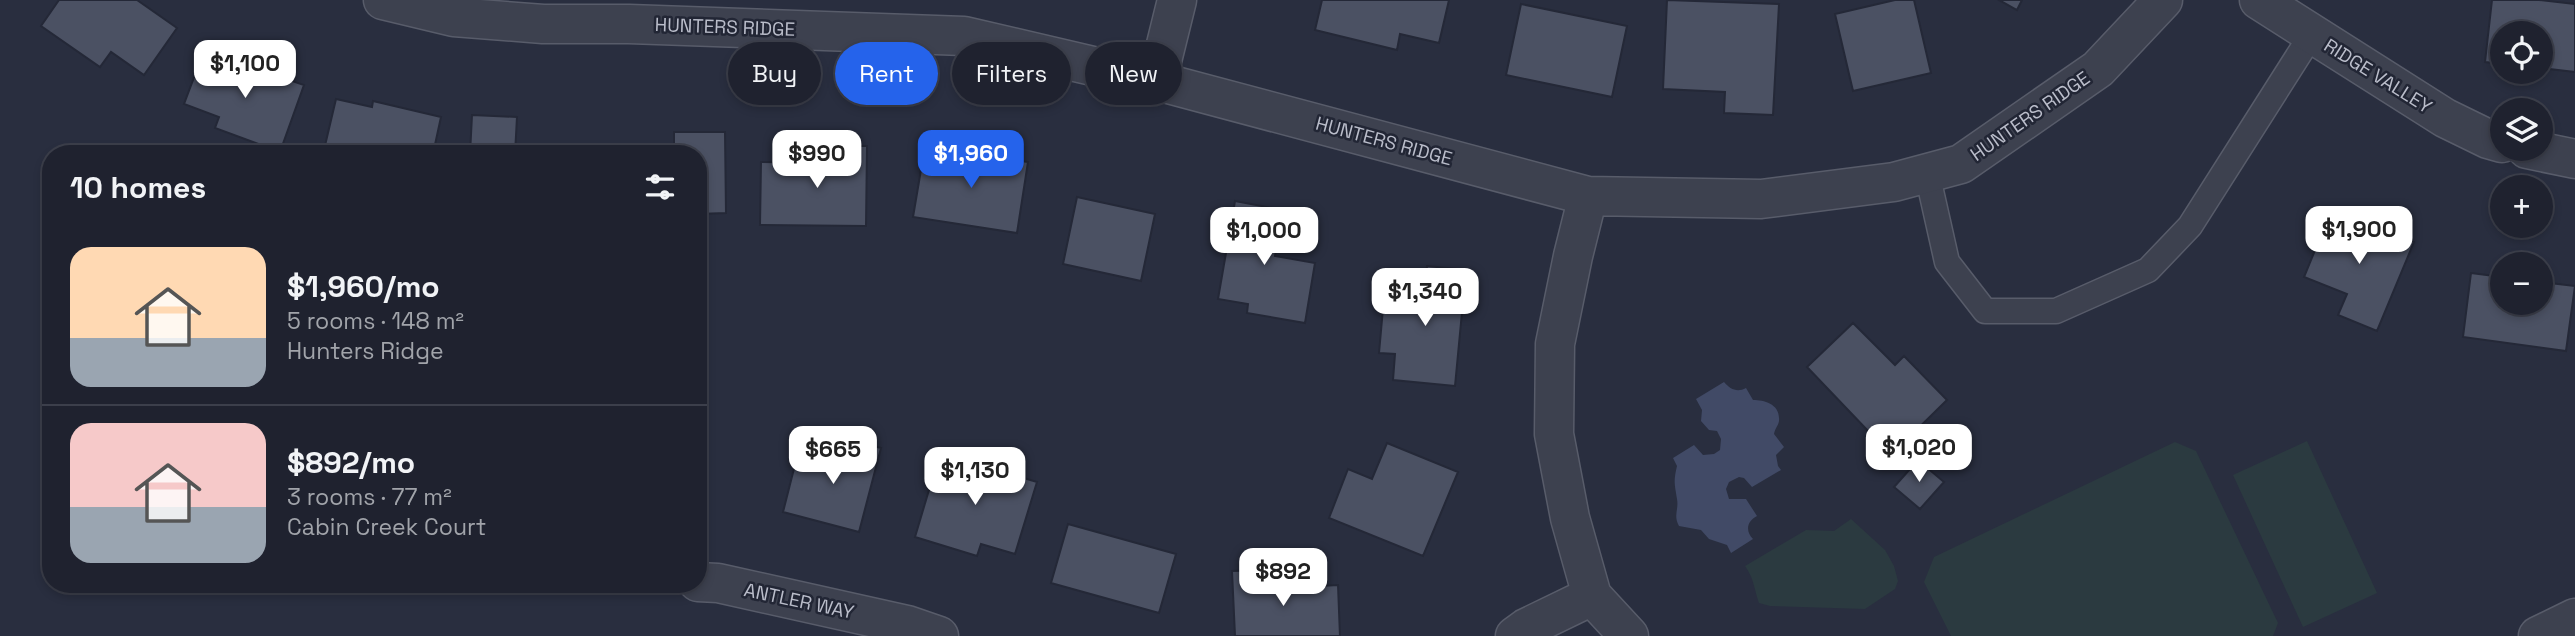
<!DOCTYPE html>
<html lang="en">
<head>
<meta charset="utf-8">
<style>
  :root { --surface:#1f222f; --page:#272a37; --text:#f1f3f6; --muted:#a1a4aa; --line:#3c3f4b; --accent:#2563eb }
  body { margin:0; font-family:"Space Grotesk",sans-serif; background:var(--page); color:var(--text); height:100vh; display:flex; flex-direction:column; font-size:26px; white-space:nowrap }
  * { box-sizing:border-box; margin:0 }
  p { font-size:23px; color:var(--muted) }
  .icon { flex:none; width:38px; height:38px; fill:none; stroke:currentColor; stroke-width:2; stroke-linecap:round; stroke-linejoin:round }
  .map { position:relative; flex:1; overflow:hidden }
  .panel { position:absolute; left:42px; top:145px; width:665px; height:448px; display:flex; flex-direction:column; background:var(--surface); border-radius:28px; box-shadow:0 4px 10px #0003,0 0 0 2px var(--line) }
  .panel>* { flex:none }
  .hud { position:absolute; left:728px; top:42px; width:665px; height:63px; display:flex; gap:14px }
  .tools { position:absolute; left:2490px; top:21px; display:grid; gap:14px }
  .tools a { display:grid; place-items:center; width:63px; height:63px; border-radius:50%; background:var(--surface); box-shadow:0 4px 10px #0003,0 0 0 2px var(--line); font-size:35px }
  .price { position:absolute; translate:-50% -60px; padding:0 16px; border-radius:14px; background:#fff; color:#222; font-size:23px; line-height:46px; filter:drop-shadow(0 2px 4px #0008) }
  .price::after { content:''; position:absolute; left:50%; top:42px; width:21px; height:16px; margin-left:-10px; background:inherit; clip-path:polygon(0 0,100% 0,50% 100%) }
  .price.selected { background:var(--accent); color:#fff }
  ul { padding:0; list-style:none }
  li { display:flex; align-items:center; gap:21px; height:175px; padding:0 28px }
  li+li { border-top:2px solid var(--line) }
  li span { display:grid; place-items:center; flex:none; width:196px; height:140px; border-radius:21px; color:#555 }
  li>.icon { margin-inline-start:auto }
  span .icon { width:84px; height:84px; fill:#fffc; stroke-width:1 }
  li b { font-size:30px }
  h2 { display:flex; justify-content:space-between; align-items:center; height:84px; padding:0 28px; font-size:30px }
  .pill { padding:0 24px; border-radius:32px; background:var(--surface); box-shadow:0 4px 10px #0003,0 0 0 2px var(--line); font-size:24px; line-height:63px }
  .pill.selected { background:var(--accent); color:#fff }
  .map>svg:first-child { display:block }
</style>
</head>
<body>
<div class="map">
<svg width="2575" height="636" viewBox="0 0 2575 636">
  <rect width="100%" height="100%" fill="#292e3f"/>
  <path fill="#2b3a40" d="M2307,441L2377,593L2303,627L2233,475Z
    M2175,442L2196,451L2278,623L2273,636H1951L1924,582L1934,557Z
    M1851,519L1885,550L1894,566L1898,581L1895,589L1865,609L1770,606L1759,603C1754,589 1754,578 1745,566L1806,530L1834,531Z"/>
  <path fill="#414a66" d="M1724,382C1730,389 1737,393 1746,388L1753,400C1764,400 1779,404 1779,418C1780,424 1775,428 1774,434L1784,447L1776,455L1778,466L1781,470L1752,487L1744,478L1739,477L1729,482L1726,489L1729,499H1746L1757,516C1747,521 1745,531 1753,539L1731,553L1727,545L1709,539L1701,530L1679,526C1673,515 1679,510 1677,499C1675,485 1673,482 1677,466L1673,458L1694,445L1703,455L1714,454L1720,450L1721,439L1717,431L1709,430L1701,421L1702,410L1696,399Z"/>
  <path fill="#4b5163" stroke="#242837" stroke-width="2" d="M59,0H137L177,28L144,75L111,52L100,67L41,26Z
    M1322,0H1449L1439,43L1400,34L1397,50L1315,30Z
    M1667,0L1779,4L1773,115L1724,113L1725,92L1663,89Z
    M1895,0H1914L1931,73L1853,91L1835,14Z
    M1999,0H2022L2017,10Z
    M2492,0H2539L2575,4V72L2541,68V33H2502V64L2485,62Z
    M1521,4L1627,26L1612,97L1506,75Z
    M204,51L304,85L280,152L215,128L219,117L184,104Z
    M336,99L372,107L373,101L441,117L433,154H323Z
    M472,115L517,117L515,154H470Z
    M674,132H725L726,213L698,214V154H626V146H674Z
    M822,146H867L866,226L760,225L761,162L822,163Z
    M925,146L1028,162L1017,233L913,217Z
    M1077,197L1155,214L1141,281L1063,264Z
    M1235,201L1283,210L1275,256L1315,263L1305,323L1247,313L1248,304L1218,299Z
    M2332,209L2414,242L2377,331L2338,315L2347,294L2304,277Z
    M1427,266L1466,270L1455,386L1393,380L1395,354L1379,353L1385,286L1425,290Z
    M2471,273L2502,277V303H2541V282L2575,286L2566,351L2463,337Z
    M1853,323L1895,365L1904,356L1947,400L1891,455L1807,367Z
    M698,424H702L699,488H698Z
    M854,441L881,448L859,532L783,512L800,445L849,458Z
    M1387,443L1458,472L1423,556L1329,518L1348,469L1372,479Z
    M940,453L1037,482L1015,554L981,544L977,556L915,537Z
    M1918,460L1944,482L1920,509L1894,487Z
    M1068,524L1176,554L1159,613L1051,583Z
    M1265,570L1266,589L1338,585L1340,636H1235L1232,571Z
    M74,584H176L175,594L74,587Z"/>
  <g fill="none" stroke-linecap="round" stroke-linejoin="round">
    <defs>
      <path id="service" d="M1927,173L1947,262L1985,311H2056L2148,270L2190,226L2312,34"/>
      <path id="minor" d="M383,0L454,17L543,24H629L964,36L1157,81L1588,196L1761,199L1894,182L1961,164L2098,69L2163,0
        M2259,0L2445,118L2488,139L2502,143
        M1157,81L1177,0
        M2527,149L2575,159
        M1588,196L1573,256L1555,344L1554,434L1570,518L1592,596L1629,636
        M698,582L718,583L907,625L939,636
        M1515,636L1526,628L1592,596"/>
      <path id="tertiary" d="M2538,636L2575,618"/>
    </defs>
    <use href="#service" stroke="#585c6a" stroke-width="27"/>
    <use href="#minor" stroke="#585c6a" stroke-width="41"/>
    <use href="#tertiary" stroke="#585c6a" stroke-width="41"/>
    <use href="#service" stroke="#3d414f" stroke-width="24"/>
    <use href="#minor" stroke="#3d414f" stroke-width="38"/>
    <use href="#tertiary" stroke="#3d414f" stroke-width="38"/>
  </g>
  <g text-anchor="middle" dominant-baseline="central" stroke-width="5" stroke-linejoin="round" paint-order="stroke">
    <g font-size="19" fill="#babdca" stroke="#222635">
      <text transform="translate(725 27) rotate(2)">HUNTERS RIDGE</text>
      <text transform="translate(2378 76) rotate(32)">RIDGE VALLEY</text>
      <text transform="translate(2030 116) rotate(-35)">HUNTERS RIDGE</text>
      <text transform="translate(1384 141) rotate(15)">HUNTERS RIDGE</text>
      <text transform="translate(799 601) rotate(12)">ANTLER WAY</text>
    </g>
  </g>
</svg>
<div class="tools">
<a><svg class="icon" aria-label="locate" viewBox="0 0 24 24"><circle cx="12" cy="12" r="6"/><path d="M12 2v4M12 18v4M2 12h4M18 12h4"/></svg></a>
<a><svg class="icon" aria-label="layers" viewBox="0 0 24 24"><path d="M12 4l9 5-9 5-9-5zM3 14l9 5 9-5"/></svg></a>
<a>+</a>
<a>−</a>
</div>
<b class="price" style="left:245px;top:100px">$1,100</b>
<b class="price" style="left:817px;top:190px">$990</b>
<b class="price selected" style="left:971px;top:190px">$1,960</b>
<b class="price" style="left:2359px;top:266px">$1,900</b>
<b class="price" style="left:1264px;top:267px">$1,000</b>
<b class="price" style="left:1425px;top:328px">$1,340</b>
<b class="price" style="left:1919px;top:484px">$1,020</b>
<b class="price" style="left:833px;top:486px">$665</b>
<b class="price" style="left:975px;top:507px">$1,130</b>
<b class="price" style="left:1283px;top:608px">$892</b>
<div class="hud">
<a class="pill">Buy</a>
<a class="pill selected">Rent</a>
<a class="pill">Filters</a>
<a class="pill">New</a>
</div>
<section class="panel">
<h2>10 homes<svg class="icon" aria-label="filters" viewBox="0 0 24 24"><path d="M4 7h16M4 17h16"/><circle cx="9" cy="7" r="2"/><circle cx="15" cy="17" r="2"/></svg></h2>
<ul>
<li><span style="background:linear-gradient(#ffd9b3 65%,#9aa5b1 0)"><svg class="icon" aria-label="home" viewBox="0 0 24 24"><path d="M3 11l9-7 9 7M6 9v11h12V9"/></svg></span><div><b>$1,960/mo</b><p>5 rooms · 148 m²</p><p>Hunters Ridge</p></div></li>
<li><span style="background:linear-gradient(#f6c9c9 60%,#9aa5b1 0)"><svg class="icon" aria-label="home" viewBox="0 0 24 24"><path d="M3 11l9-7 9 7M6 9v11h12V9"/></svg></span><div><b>$892/mo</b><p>3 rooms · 77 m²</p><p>Cabin Creek Court</p></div></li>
</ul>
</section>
</div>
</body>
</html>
